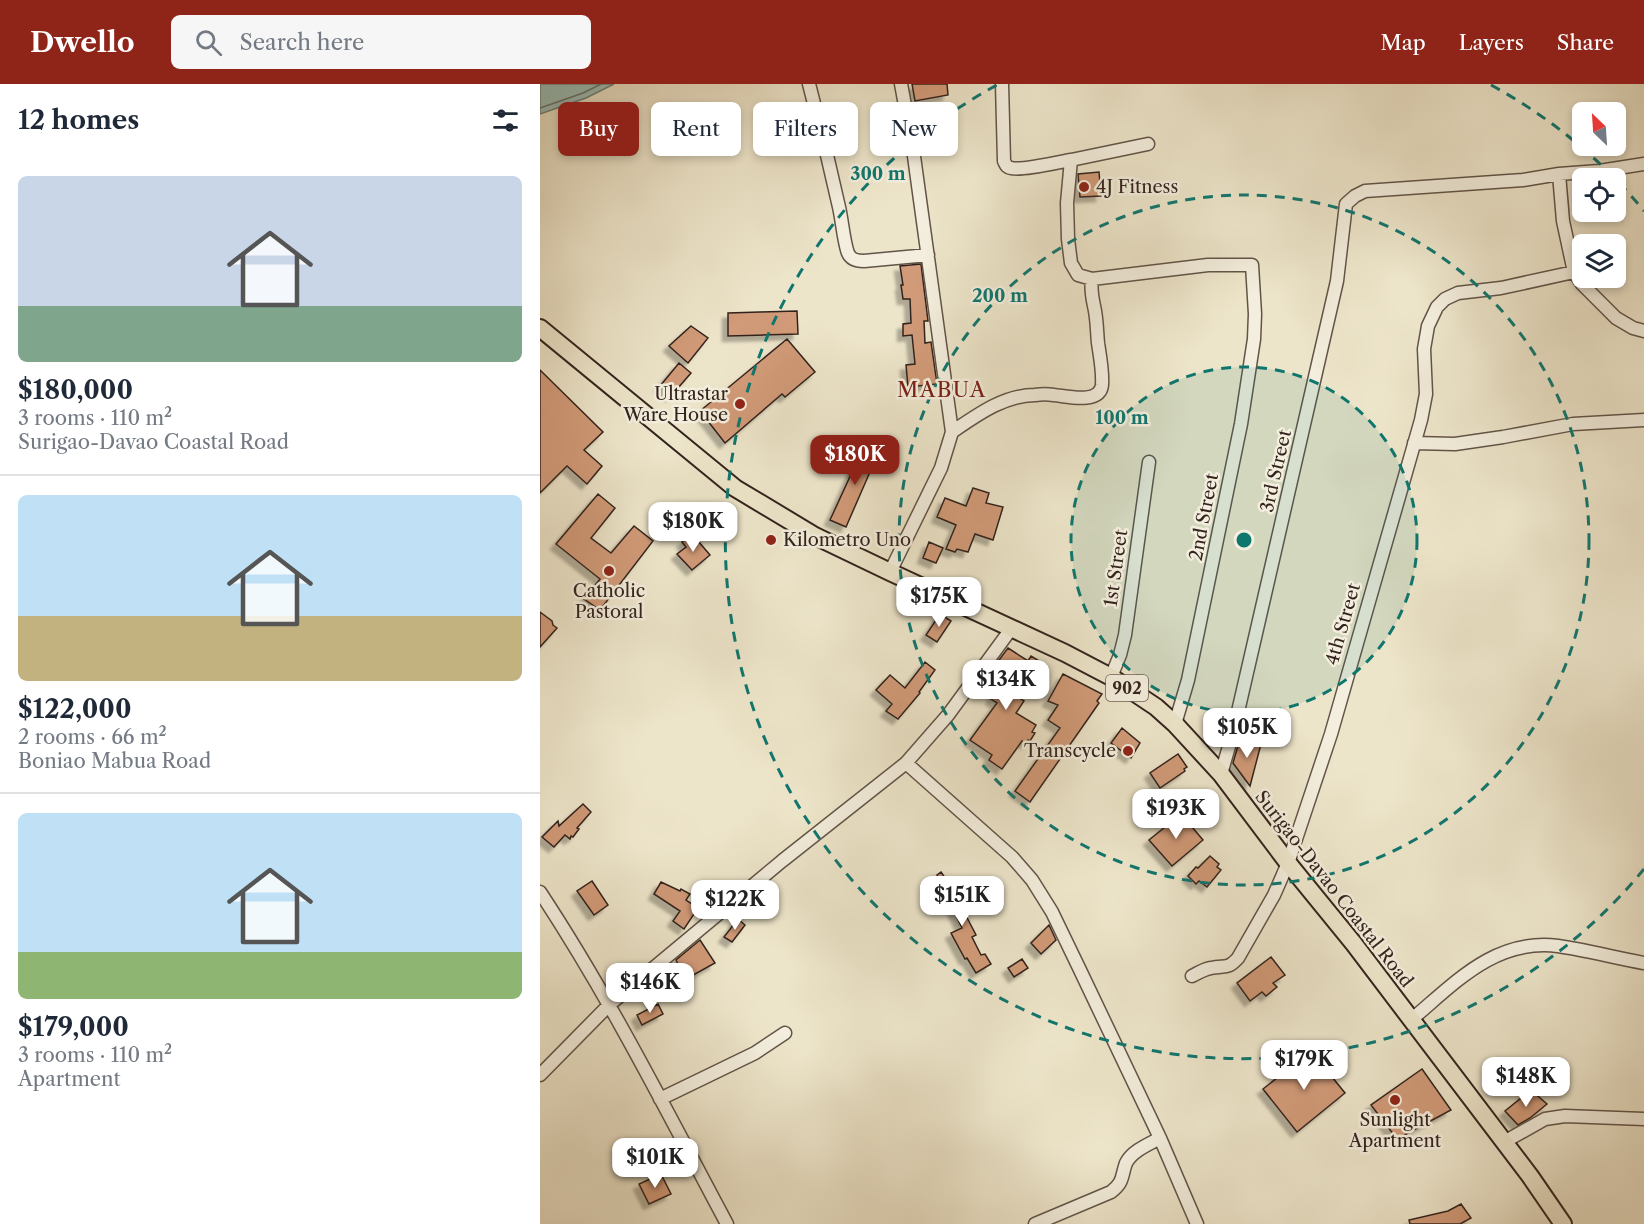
<!DOCTYPE html>
<html lang="en">
<head>
<meta charset="utf-8">
<style>
  :root { --surface:#fff; --page:#f6f6f7; --text:#1f2937; --muted:#747a83; --line:#e0e1e3; --accent:#8f2418 }
  body { margin:0; font-family:"Libre Caslon Text",serif; background:var(--page); color:var(--text); height:100vh; display:flex; flex-direction:column; font-size:22px; white-space:nowrap }
  * { box-sizing:border-box; margin:0 }
  p { font-size:20px; color:var(--muted) }
  .icon { flex:none; width:33px; height:33px; fill:none; stroke:currentColor; stroke-width:2; stroke-linecap:round; stroke-linejoin:round }
  .map { position:relative; flex:1; overflow:hidden }
  .details { display:flex; flex-direction:column; background:var(--surface); width:540px }
  .details>* { flex:none }
  .guide { position:absolute; left:18px; top:18px; width:570px; height:54px; display:flex; gap:12px }
  .needle { width:39px; rotate:335deg }
  .buttons { position:absolute; left:1032px; top:18px; display:grid; gap:12px }
  .buttons a { display:grid; place-items:center; width:54px; height:54px; border-radius:9px; background:var(--surface); box-shadow:0 3px 9px #0003; font-size:30px }
  .price { position:absolute; translate:-50% -51px; padding:0 14px; border-radius:12px; background:#fff; color:#222; font-size:20px; line-height:39px; filter:drop-shadow(0 2px 3px #0008) }
  .price::after { content:''; position:absolute; left:50%; top:36px; width:18px; height:14px; margin-left:-9px; background:inherit; clip-path:polygon(0 0,100% 0,50% 100%) }
  .price.active { background:var(--accent); color:#fff }
  ul { padding:0; list-style:none }
  li { display:grid; align-content:center; gap:12px; height:318px; padding:0 18px }
  li+li { border-top:2px solid var(--line) }
  li span { display:grid; place-items:center; height:186px; border-radius:9px; color:#555 }
  li>.icon { margin-inline-start:auto }
  span .icon { width:108px; height:108px; fill:#fffc; stroke-width:1 }
  li b { font-size:26px }
  h2 { display:flex; justify-content:space-between; align-items:center; height:72px; padding:0 18px; font-size:26px }
  .tag { padding:0 21px; border-radius:9px; background:var(--surface); box-shadow:0 3px 9px #0003; font-size:21px; line-height:54px }
  .tag.active { background:var(--accent); color:#fff }
  header { display:flex; align-items:center; gap:36px; box-sizing:border-box; height:84px; padding:0 30px; background:var(--accent); color:#fff }
  header strong { font-size:28px }
  nav { display:flex; gap:33px; margin-inline-start:auto; font-size:21px }
  .search { width:420px; height:54px; background:var(--page); display:flex; align-items:center; gap:15px; box-sizing:border-box; padding:0 21px; border-radius:9px; color:var(--muted); font-size:22px }
  main { display:flex; flex:1; min-height:0 }
  .map>svg:first-child { display:block }
</style>
</head>
<body>
<header>
<strong>Dwello</strong>
<div class="search"><svg class="icon" aria-label="search" viewBox="0 0 24 24"><circle cx="10" cy="10" r="6"/><path d="M15 15l6 6"/></svg>Search here</div>
<nav><a>Map</a><a>Layers</a><a>Share</a></nav>
</header>
<main>
<section class="details">
<h2>12 homes<svg class="icon" aria-label="filters" viewBox="0 0 24 24"><path d="M4 7h16M4 17h16"/><circle cx="9" cy="7" r="2"/><circle cx="15" cy="17" r="2"/></svg></h2>
<ul>
<li><span style="background:linear-gradient(#c9d6e8 70%,#7fa58c 0)"><svg class="icon" aria-label="home" viewBox="0 0 24 24"><path d="M3 11l9-7 9 7M6 9v11h12V9"/></svg></span><div><b>$180,000</b><p>3 rooms · 110 m²</p><p>Surigao-Davao Coastal Road</p></div></li>
<li><span style="background:linear-gradient(#bfe0f5 65%,#c2b280 0)"><svg class="icon" aria-label="home" viewBox="0 0 24 24"><path d="M3 11l9-7 9 7M6 9v11h12V9"/></svg></span><div><b>$122,000</b><p>2 rooms · 66 m²</p><p>Boniao Mabua Road</p></div></li>
<li><span style="background:linear-gradient(#bfe0f5 75%,#8fb573 0)"><svg class="icon" aria-label="home" viewBox="0 0 24 24"><path d="M3 11l9-7 9 7M6 9v11h12V9"/></svg></span><div><b>$179,000</b><p>3 rooms · 110 m²</p><p>Apartment</p></div></li>
</ul>
</section>
<div class="map">
<svg width="1104" height="1140" viewBox="0 0 1104 1140">
  <defs>
    <filter id="shadow"><feDropShadow dx="-5.5" dy="5.5" stdDeviation="1.5" flood-color="#0004"/></filter>
  </defs>
  <rect width="100%" height="100%" fill="#ede5ca"/>
  <filter id="stains"><feTurbulence type="fractalNoise" baseFrequency=".00333" numOctaves="4"/><feColorMatrix values="0 0 0 0 .2 0 0 0 0 .09 0 0 0 0 .02 0 0 0 .5 -.17"/></filter>
  <radialGradient id="worn" r=".72"><stop offset=".6" stop-color="#630" stop-opacity="0"/><stop offset="1" stop-color="#630" stop-opacity=".3"/></radialGradient>
  <path fill="#99bfb9" stroke="#70817b" stroke-width="1.5" d="M0,0H74L46,14L0,30Z"/>
  <g fill="none" stroke-linecap="round" stroke-linejoin="round">
    <path stroke="#66716b" stroke-width="1.5" d="M0,24L43,9L61,0"/>
  </g>
  <path fill="#d19a78" stroke="#33231d" stroke-width="1.5" filter="url(#shadow)" d="M372,0H407L408,11L375,17Z
    M559,88L561,112L540,113L538,90Z
    M381,180L388,237H384L385,259L391,258L397,300L368,303L366,281L375,280L372,251L363,252V240L371,239L370,215H363L361,201H363L360,182Z
    M257,227L258,250L188,252V229Z
    M151,242L168,254L148,279L129,262Z
    M247,255L275,288L245,313L242,310L185,359L160,327Z
    M139,279L151,289L131,312L120,302Z
    M0,286L63,348L44,366L62,382L47,400L27,382L0,409Z
    M325,360L340,365L306,443L290,436Z
    M433,404L449,409L446,419L463,423L453,456L435,450L428,468L417,465L415,468L406,465L416,441L397,433L405,414L426,422Z
    M58,410L75,424L51,454L71,469L94,442L113,457L60,526L44,515L60,495L16,460Z
    M152,450L170,471L152,486L137,470L146,463L142,458Z
    M389,458L403,464L396,479L383,474Z
    M0,528L12,537L13,541L17,544L0,563Z
    M400,530L411,537L397,558L386,551Z
    M468,564L488,577L491,572L506,581L496,597L470,583L458,599L484,617L476,629L496,641L492,648L495,649L490,657L488,656L486,659L482,657L462,685L449,676L452,671L430,656L457,619L451,615L455,609L442,599Z
    M385,578L395,586L379,608L380,609L358,635L346,627L352,620L336,606L350,591L365,604Z
    M523,590L562,610L557,617L559,619L490,718L475,707L520,644L508,636L518,621L508,617Z
    M582,644L600,659L591,674L571,659Z
    M700,655L721,660L710,702L693,679Z
    M638,670L647,683L644,685L645,687L620,704L610,689Z
    M43,720L51,728L37,744L39,745L33,753L31,752L30,755L25,751L14,763L2,753L18,737L19,742Z
    M641,730L663,756L632,782L609,756Z
    M670,772L679,780L677,783L681,786L667,803L659,797L656,800L648,792L656,783L658,784Z
    M401,788L418,813L420,812L426,825L423,826L436,851L432,853L441,871L445,870L451,880L436,889L427,874L425,875L411,849L422,844L405,809L398,813L392,804L400,798L397,791Z
    M52,797L68,821L54,831L37,807Z
    M121,798L140,807L141,805L150,810L146,816L158,824L144,845L133,837L140,827L114,810Z
    M198,835L205,841L192,858L184,853Z
    M509,841L516,856L501,870L491,859Z
    M160,856L175,879L146,895L144,892L123,902L118,891L124,886L138,880L136,876Z
    M731,873L745,891L733,899L737,903L726,912L722,908L710,917L697,899Z
    M482,875L488,884L474,893L468,884Z
    M118,920L123,930L102,941L97,931Z
    M771,967L805,1009L757,1048L723,1005Z
    M882,985L911,1026L857,1055L831,1021Z
    M991,1006L1007,1020L990,1034L978,1041L965,1027Z
    M121,1090L131,1110L109,1120L99,1100Z
    M921,1120L931,1134L920,1140H870L869,1136L908,1127Z"/>
  <g fill="none" stroke-linecap="round" stroke-linejoin="round">
    <defs>
      <path id="minor" d="M269,0C280,41 290,82 299,123C302,136 304,159 308,169C311,176 317,177 324,177L388,171
        M462,0L464,77C466,81 466,83 471,84C482,87 519,78 531,76L527,119L528,155L531,179L538,191L552,195L668,181H712L715,230L714,255L701,340L648,596L635,640
        M531,76L608,60
        M1019,90L1059,87L1104,80
        M412,348C437,331 464,311 495,311C501,310 508,310 514,311C526,312 560,321 562,301C563,287 560,273 558,259C557,249 557,238 555,227C553,216 550,207 552,195
        M874,359L915,360L963,353L1033,340L1104,336
        M350,488L401,384L412,348L373,65L361,0
        M571,593L580,571L585,551L609,378
        M366,679L472,773L492,796L512,828L540,886L620,1054L657,1140
        M681,690L694,645L797,197L806,120L815,112L825,107L983,96L1019,90L1023,137L1034,188L1042,200L1076,234L1093,244L1104,247
        M0,808C70,914 127,1028 187,1140
        M652,892C658,889 664,885 671,884C685,881 687,886 698,874L734,811L748,779L791,650L881,336L886,310L884,265L888,242L897,223L905,215L918,209L961,204L1034,188
        M871,936C915,899 955,854 1018,862C1047,866 1075,874 1104,879
        M0,991L69,921L242,777L366,679L408,631L471,545
        M120,1015L215,969L245,949
        M964,1058L1005,1035L1025,1032L1104,1035
        M495,1140L571,1108C584,1098 581,1093 586,1079C592,1067 609,1060 620,1054"/>
      <path id="highway" d="M0,244L195,404L275,452L350,488L525,569L571,593L616,623L635,640L681,690L748,779L814,860L990,1092L1023,1140"/>
    </defs>
    <use href="#minor" stroke="#625448" stroke-width="15"/>
    <use href="#highway" stroke="#33231d" stroke-width="20"/>
    <use href="#minor" stroke="#f3eedd" stroke-width="12"/>
    <use href="#highway" stroke="#ede5ca" stroke-width="16"/>
  </g>
  <circle cx="704" cy="456" r="173" fill="#0f766e" fill-opacity=".12"/>
  <g fill="none" stroke="#0f766e" stroke-width="3" stroke-dasharray="10 8">
    <circle cx="704" cy="456" r="173"/>
    <circle cx="704" cy="456" r="345"/>
    <path d="M1104 785A518 518 0 1 1 457 1M951 1A518 518 0 0 1 1104 127"/>
  </g>
  <g fill="#8f2418" stroke="#f3eedd" stroke-width="2">
    <circle cx="544" cy="103" r="6"/>
    <circle cx="200" cy="320" r="6"/>
    <circle cx="231" cy="456" r="6"/>
    <circle cx="69" cy="487" r="6"/>
    <circle cx="588" cy="667" r="6"/>
    <circle cx="855" cy="1016" r="6"/>
  </g>
  <g text-anchor="middle" dominant-baseline="central" stroke-width="5" stroke-linejoin="round" paint-order="stroke">
    <rect fill="#f3eedd" stroke="#6d6057" stroke-width="1.5" x="566" y="591" width="42" height="26" rx="4.5"/>
    <g font-size="16" font-weight="bold" fill="#33231d">
      <text x="587" y="604">902</text>
    </g>
    <g font-size="18" fill="#33231d" stroke="#f3eedd" text-anchor="start">
      <text x="556" y="103">4J Fitness</text>
      <text x="188" y="310" text-anchor="end">Ultrastar<tspan x="188" dy="21">Ware House</tspan></text>
      <text x="243" y="456">Kilometro Uno</text>
      <text x="69" y="507" text-anchor="middle">Catholic<tspan x="69" dy="21">Pastoral</tspan></text>
      <text x="576" y="667" text-anchor="end">Transcycle</text>
      <text x="855" y="1036" text-anchor="middle">Sunlight<tspan x="855" dy="21">Apartment</tspan></text>
    </g>
    <g font-size="18" fill="#33231d" stroke="#f3eedd">
      <text transform="translate(736 387) rotate(-77)">3rd Street</text>
      <text transform="translate(664 433) rotate(-79)">2nd Street</text>
      <text transform="translate(576 484) rotate(-82)">1st Street</text>
      <text transform="translate(803 540) rotate(-74)">4th Street</text>
      <text transform="translate(794 805) rotate(52)">Surigao-Davao Coastal Road</text>
    </g>
    <g font-size="21" letter-spacing="1.5" fill="#7a1f14" stroke="#f3eedd">
      <text x="402" y="305">MABUA</text>
    </g>
  </g>
  <circle cx="704" cy="456" r="9" fill="#0f766e" stroke="#f3eedd" stroke-width="3"/>
  <g font-size="18" text-anchor="middle" font-weight="bold" fill="#0f766e" stroke="#f3eedd" stroke-width="5" stroke-linejoin="round" paint-order="stroke">
    <text x="338" y="96">300 m</text>
    <text x="460" y="218">200 m</text>
    <text x="582" y="340">100 m</text>
  </g>
  <rect width="100%" height="100%" filter="url(#stains)"/>
  <rect width="100%" height="100%" fill="url(#worn)"/>
</svg>
<div class="buttons">
<a><svg class="needle" viewBox="-14 -14 28 28"><path d="M0-13l5 13h-10z" fill="#e53935"/><path d="M0 13l5-13h-10z" fill="#747a83"/></svg></a>
<a><svg class="icon" aria-label="locate" viewBox="0 0 24 24"><circle cx="12" cy="12" r="6"/><path d="M12 2v4M12 18v4M2 12h4M18 12h4"/></svg></a>
<a><svg class="icon" aria-label="layers" viewBox="0 0 24 24"><path d="M12 4l9 5-9 5-9-5zM3 14l9 5 9-5"/></svg></a>
</div>
<b class="price active" style="left:315px;top:402px">$180K</b>
<b class="price" style="left:153px;top:469px">$180K</b>
<b class="price" style="left:399px;top:544px">$175K</b>
<b class="price" style="left:466px;top:627px">$134K</b>
<b class="price" style="left:707px;top:675px">$105K</b>
<b class="price" style="left:636px;top:756px">$193K</b>
<b class="price" style="left:422px;top:843px">$151K</b>
<b class="price" style="left:195px;top:847px">$122K</b>
<b class="price" style="left:110px;top:930px">$146K</b>
<b class="price" style="left:764px;top:1007px">$179K</b>
<b class="price" style="left:986px;top:1024px">$148K</b>
<b class="price" style="left:115px;top:1105px">$101K</b>
<div class="guide">
<a class="tag active">Buy</a>
<a class="tag">Rent</a>
<a class="tag">Filters</a>
<a class="tag">New</a>
</div>
</div>
</main>
</body>
</html>
